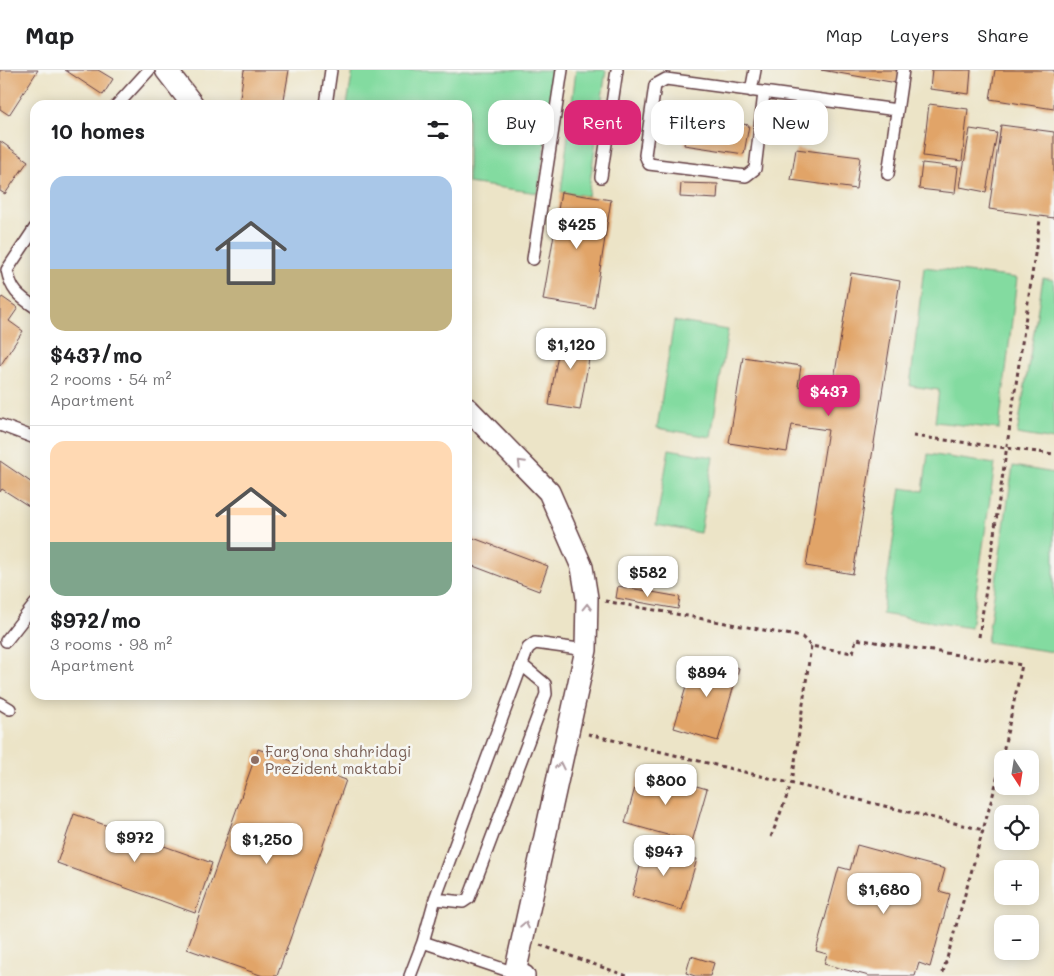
<!DOCTYPE html>
<html lang="en">
<head>
<meta charset="utf-8">
<style>
  :root { --surface:#fff; --page:#f2f2f2; --text:#202124; --muted:#757577; --line:#e0e0e0; --accent:#db2777 }
  body { margin:0; font-family:Mali,sans-serif; background:var(--page); color:var(--text); height:100vh; display:flex; flex-direction:column; font-size:19px; white-space:nowrap }
  * { box-sizing:border-box; margin:0 }
  p { font-size:16px; color:var(--muted) }
  .icon { flex:none; width:28px; height:28px; fill:none; stroke:currentColor; stroke-width:2; stroke-linecap:round; stroke-linejoin:round }
  .map { position:relative; flex:1; overflow:hidden }
  .panel { position:absolute; left:30px; top:30px; width:442px; height:600px; display:flex; flex-direction:column; background:var(--surface); border-radius:15px; box-shadow:0 2px 12px #0003 }
  .panel>* { flex:none }
  .guide { position:absolute; left:488px; top:30px; width:475px; height:45px; display:flex; gap:10px }
  .needle { width:32px; rotate:168deg }
  .buttons { position:absolute; left:994px; top:680px; display:grid; gap:10px }
  .buttons a { display:grid; place-items:center; width:45px; height:45px; border-radius:10px; background:var(--surface); box-shadow:0 2px 12px #0003; font-size:25px }
  .price { position:absolute; translate:-50% -42px; padding:0 11px; border-radius:10px; background:#fff; color:#222; font-size:16px; line-height:32px; filter:drop-shadow(0 1px 2px #0008) }
  .price::after { content:''; position:absolute; left:50%; top:30px; width:15px; height:11px; margin-left:-8px; background:inherit; clip-path:polygon(0 0,100% 0,50% 100%) }
  .price.active { background:var(--accent); color:#fff }
  ul { padding:0; list-style:none }
  li { display:grid; align-content:center; gap:10px; height:265px; padding:0 20px }
  li+li { border-top:1px solid var(--line) }
  li span { display:grid; place-items:center; height:155px; border-radius:15px; color:#555 }
  li>.icon { margin-inline-start:auto }
  span .icon { width:90px; height:90px; fill:#fffc; stroke-width:1 }
  li b { font-size:21px }
  h2 { display:flex; justify-content:space-between; align-items:center; height:60px; padding:0 20px; font-size:21px }
  .tag { padding:0 18px; border-radius:15px; background:var(--surface); box-shadow:0 2px 12px #0003; font-size:18px; line-height:45px }
  .tag.active { background:var(--accent); color:#fff }
  header { display:flex; align-items:center; gap:30px; box-sizing:border-box; height:70px; padding:0 25px; background:var(--surface); border-bottom:1px solid var(--line) }
  header strong { font-size:24px }
  nav { display:flex; gap:28px; margin-inline-start:auto; font-size:18px }
  .map>svg:first-child { display:block }
</style>
</head>
<body>
<header>
<strong>Map</strong>
<nav><a>Map</a><a>Layers</a><a>Share</a></nav>
</header>
<div class="map">
<svg width="1054" height="906" viewBox="0 0 1054 906">
  <rect width="100%" height="100%" fill="#f6f6f2"/>
  <filter id="ink" filterUnits="userSpaceOnUse"><feTurbulence type="fractalNoise" baseFrequency=".02" numOctaves="2"/><feDisplacementMap in="SourceGraphic" scale="10" xChannelSelector="R" yChannelSelector="G"/><feConvolveMatrix kernelMatrix="1 2 1 2 8 2 1 2 1" color-interpolation-filters="sRGB"/></filter>
  <filter id="wash" filterUnits="userSpaceOnUse"><feTurbulence type="fractalNoise" baseFrequency=".0096" numOctaves="4" result="noise"/><feDisplacementMap in="SourceGraphic" scale="20" xChannelSelector="R" yChannelSelector="G"/><feGaussianBlur stdDeviation="1.12" result="paint"/><feColorMatrix in="noise" values="0 0 0 0 0 0 0 0 0 0 0 0 0 0 0 0 0 1.4 0 .05"/><feComposite in="paint" operator="in"/></filter>
  <g filter="url(#wash)">
    <rect width="100%" height="100%" fill="#ece4c7"/>
    <path fill="#83dba0" stroke="#667d66" d="M353,0H555L538,123L468,113V35H347Z
      M576,0H606L588,126L561,122Z
      M924,197L1017,208L999,359L935,352L939,320L910,316Z
      M1043,208L1054,210V370L1017,364Z
      M674,251L728,260L711,367L657,358Z
      M669,379L713,387L700,463L656,455Z
      M928,384L995,394L971,558L882,544L901,418L923,421Z
      M1013,396L1054,403V582L987,572Z"/>
    <g id="blocks">
      <path fill="#e1a468" d="M0,0H38L9,45L0,39Z
        M65,0H98L113,9L103,25Z
        M244,0H289L283,35H239Z
        M821,0H899L897,13Z
        M932,0H971L969,24L930,19Z
        M995,0H1054V39L990,29Z
        M929,34L968,39L962,91L923,86Z
        M689,46L749,55L744,84L684,75Z
        M1001,55L1054,62V148L989,139Z
        M970,59L997,63L986,122L960,117Z
        M0,71L28,91L5,124L0,121Z
        M796,79L860,87L856,119L791,110Z
        M922,93L958,97L955,123L919,119Z
        M681,113L718,114L717,129L680,127Z
        M561,122L611,130L594,238L543,230Z
        M851,203L900,211L853,504L806,496L828,360L792,355L787,382L729,373L743,287L801,296L798,316L832,322Z
        M2,227L18,238L9,251L23,261L0,296V230Z
        M562,261L593,266L580,340L549,335Z
        M0,391L35,415V440L2,419L0,422Z
        M468,466L548,496L539,521L468,494Z
        M618,516L680,527L678,539L616,528Z
        M695,586L739,598L718,671L674,658Z
        M258,679L346,710L277,906H263L187,879Z
        M640,700L707,719L692,772L625,753Z
        M74,744L212,793L195,843L57,793Z
        M646,775L697,789L682,840L632,826Z
        M857,775L945,799L939,821L950,824L930,897L919,893L915,906H869L824,894L827,884L816,881L839,797L850,800Z
        M691,886L714,893L710,906H695L686,903Z"/>
    </g>
  </g>
  <g filter="url(#ink)">
    <use href="#blocks" fill-opacity="0" stroke="#623d42" stroke-width="1"/>
    <g fill="none" stroke-linecap="round" stroke-linejoin="round">
      <defs>
        <path id="service" d="M751,21L755,0
          M764,23L755,99L746,106L649,94L645,85L655,15L666,9L897,40
          M117,35L149,0
          M326,35L331,0
          M888,104L903,0
          M601,107L617,0
          M35,158L7,200C11,220 18,226 35,237
          M533,189L562,0
          M0,355L35,368
          M6,571L35,534
          M0,633L10,639
          M435,829L463,832L469,828L546,624L545,614L522,595
          M515,903L423,872L435,829L528,578L535,573L586,580
          M410,906L423,872"/>
        <path id="minor" d="M166,0L193,35
          M468,339L549,422L582,497L587,528L586,580L515,903L524,906"/>
      </defs>
      <use href="#service" stroke="#623d42" stroke-width="14"/>
      <use href="#minor" stroke="#623d42" stroke-width="24"/>
      <path stroke="#623d42" stroke-width="3" stroke-dasharray="4 4" stroke-linecap="butt" d="M913,366L1054,384
        M605,531L802,567L811,576L853,583L856,569L1022,595L996,714L942,906
        M979,567L1040,150
        M588,664L983,760
        M771,767L792,713L811,576
        M540,875L627,906"/>
      <use href="#service" stroke="#fff" stroke-width="11"/>
      <use href="#minor" stroke="#fff" stroke-width="21"/>
    </g>
    <defs><path id="oneway-chevron" d="M-2-3.5L2.5 0L-2 3.5" fill="none" stroke-width="1.6" stroke-linecap="round" stroke-linejoin="round" transform="scale(1.25)"/></defs>
    <g stroke="#ae9aa0">
      <use href="#oneway-chevron" transform="translate(521 393) rotate(-135)"/>
      <use href="#oneway-chevron" transform="translate(587 537) rotate(-89)"/>
      <use href="#oneway-chevron" transform="translate(560 696) rotate(-78)"/>
      <use href="#oneway-chevron" transform="translate(525 855) rotate(-78)"/>
    </g>
  </g>
  <circle fill="#8d6e63" stroke="#f6f6f2" stroke-width="2" cx="255" cy="690" r="5"/>
  <g text-anchor="middle" dominant-baseline="central" stroke-width="5" stroke-linejoin="round" paint-order="stroke">
    <g font-size="15" fill="#785e54" stroke="#f6f6f2" text-anchor="start">
      <text x="265" y="681">Farg'ona shahridagi<tspan x="265" dy="17">Prezident maktabi</tspan></text>
    </g>
  </g>
</svg>
<div class="buttons">
<a><svg class="needle" viewBox="-14 -14 28 28"><path d="M0-13l5 13h-10z" fill="#e53935"/><path d="M0 13l5-13h-10z" fill="#757577"/></svg></a>
<a><svg class="icon" aria-label="locate" viewBox="0 0 24 24"><circle cx="12" cy="12" r="6"/><path d="M12 2v4M12 18v4M2 12h4M18 12h4"/></svg></a>
<a>+</a>
<a>−</a>
</div>
<b class="price" style="left:577px;top:180px">$425</b>
<b class="price" style="left:571px;top:300px">$1,120</b>
<b class="price active" style="left:829px;top:347px">$437</b>
<b class="price" style="left:648px;top:528px">$582</b>
<b class="price" style="left:707px;top:628px">$894</b>
<b class="price" style="left:666px;top:736px">$800</b>
<b class="price" style="left:135px;top:793px">$972</b>
<b class="price" style="left:267px;top:795px">$1,250</b>
<b class="price" style="left:664px;top:807px">$947</b>
<b class="price" style="left:884px;top:845px">$1,680</b>
<div class="guide">
<a class="tag">Buy</a>
<a class="tag active">Rent</a>
<a class="tag">Filters</a>
<a class="tag">New</a>
</div>
<section class="panel">
<h2>10 homes<svg class="icon" aria-label="filters" viewBox="0 0 24 24"><path d="M4 7h16M4 17h16"/><circle cx="9" cy="7" r="2"/><circle cx="15" cy="17" r="2"/></svg></h2>
<ul>
<li><span style="background:linear-gradient(#a9c7e8 60%,#c2b280 0)"><svg class="icon" aria-label="home" viewBox="0 0 24 24"><path d="M3 11l9-7 9 7M6 9v11h12V9"/></svg></span><div><b>$437/mo</b><p>2 rooms · 54 m²</p><p>Apartment</p></div></li>
<li><span style="background:linear-gradient(#ffd9b3 65%,#7fa58c 0)"><svg class="icon" aria-label="home" viewBox="0 0 24 24"><path d="M3 11l9-7 9 7M6 9v11h12V9"/></svg></span><div><b>$972/mo</b><p>3 rooms · 98 m²</p><p>Apartment</p></div></li>
</ul>
</section>
</div>
</body>
</html>
